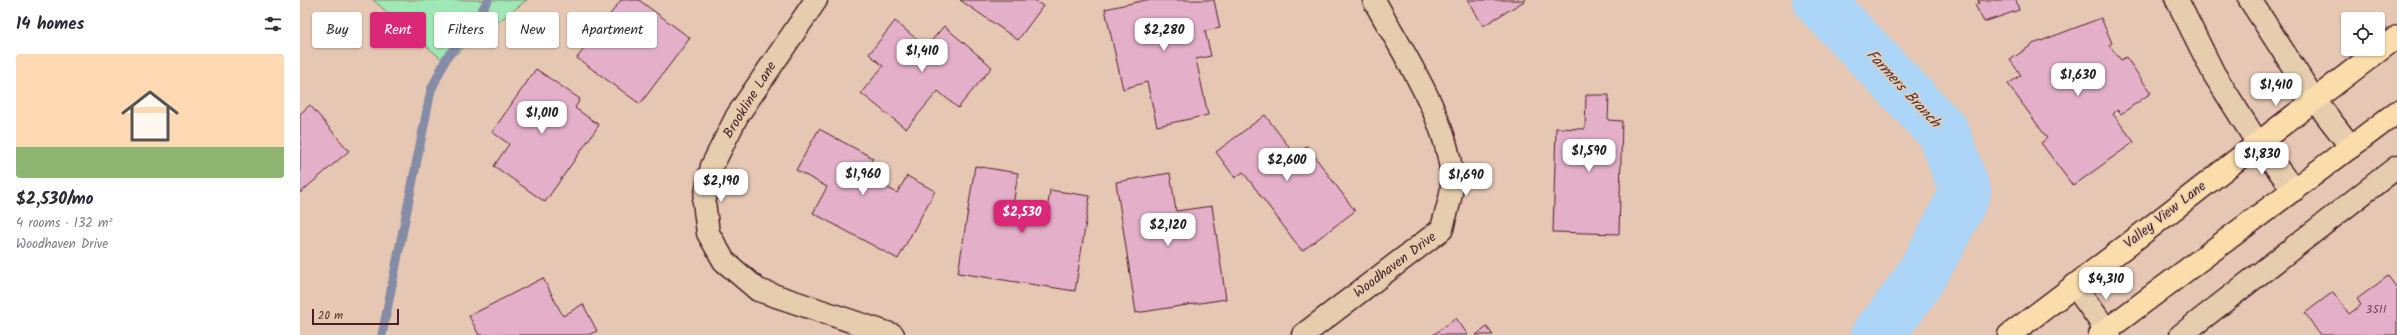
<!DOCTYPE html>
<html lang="en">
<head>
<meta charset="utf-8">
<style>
  :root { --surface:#fff; --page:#f2f2f3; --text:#2b2b33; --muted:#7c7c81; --line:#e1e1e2; --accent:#db2777 }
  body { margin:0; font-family:Kalam,sans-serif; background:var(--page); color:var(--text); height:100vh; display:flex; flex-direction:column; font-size:15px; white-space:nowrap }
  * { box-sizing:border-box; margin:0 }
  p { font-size:13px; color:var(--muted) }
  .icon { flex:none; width:22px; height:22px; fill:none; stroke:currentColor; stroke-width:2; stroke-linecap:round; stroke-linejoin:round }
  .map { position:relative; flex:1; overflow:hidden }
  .panel { display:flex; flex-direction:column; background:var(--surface); width:300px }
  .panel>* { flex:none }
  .hud { position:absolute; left:12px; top:12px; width:380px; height:36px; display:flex; gap:8px }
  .tools { position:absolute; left:2041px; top:12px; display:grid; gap:8px }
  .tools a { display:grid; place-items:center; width:44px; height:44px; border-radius:4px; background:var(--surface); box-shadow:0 1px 3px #0004; font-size:20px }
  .scale { position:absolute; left:12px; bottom:10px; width:87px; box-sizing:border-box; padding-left:4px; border:2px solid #4a1f2b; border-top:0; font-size:11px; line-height:14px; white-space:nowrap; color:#4a1f2b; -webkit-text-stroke:3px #e6cdae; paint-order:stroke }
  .price { position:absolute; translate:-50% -34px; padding:0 9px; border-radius:8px; background:#fff; color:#222; font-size:13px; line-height:26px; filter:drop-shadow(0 1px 2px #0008) }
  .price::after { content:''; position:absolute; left:50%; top:24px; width:12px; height:9px; margin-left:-6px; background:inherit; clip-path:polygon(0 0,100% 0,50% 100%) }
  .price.on { background:var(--accent); color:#fff }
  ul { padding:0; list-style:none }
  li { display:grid; align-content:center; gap:8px; height:212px; padding:0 16px }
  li+li { border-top:1px solid var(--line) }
  li span { display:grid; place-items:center; height:124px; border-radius:4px; color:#555 }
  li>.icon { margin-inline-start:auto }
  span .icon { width:72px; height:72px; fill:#fffc; stroke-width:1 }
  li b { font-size:17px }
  h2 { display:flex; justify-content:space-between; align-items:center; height:48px; padding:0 16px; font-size:17px }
  .chip { padding:0 14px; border-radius:4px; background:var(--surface); box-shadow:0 1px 3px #0004; font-size:14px; line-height:36px }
  .chip.on { background:var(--accent); color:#fff }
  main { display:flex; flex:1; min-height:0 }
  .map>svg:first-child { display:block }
</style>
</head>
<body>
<main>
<section class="panel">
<h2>14 homes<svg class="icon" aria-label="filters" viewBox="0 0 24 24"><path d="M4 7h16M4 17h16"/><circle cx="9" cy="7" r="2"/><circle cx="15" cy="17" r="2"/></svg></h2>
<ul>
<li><span style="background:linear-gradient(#ffd9b3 75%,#8fb573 0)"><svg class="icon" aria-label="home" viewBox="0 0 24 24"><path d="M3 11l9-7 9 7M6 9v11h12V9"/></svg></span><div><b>$2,530/mo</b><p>4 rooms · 132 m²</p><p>Woodhaven Drive</p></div></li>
</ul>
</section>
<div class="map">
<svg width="2097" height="335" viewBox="0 0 2097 335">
  <rect width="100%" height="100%" fill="#e6c7b3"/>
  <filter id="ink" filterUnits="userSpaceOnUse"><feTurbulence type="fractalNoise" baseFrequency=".025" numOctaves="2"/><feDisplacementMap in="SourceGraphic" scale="8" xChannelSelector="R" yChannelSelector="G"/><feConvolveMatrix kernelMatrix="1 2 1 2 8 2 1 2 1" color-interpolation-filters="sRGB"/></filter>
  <g filter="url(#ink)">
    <path fill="#9fe7b4" stroke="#748370" d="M73,0H227L145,62Z"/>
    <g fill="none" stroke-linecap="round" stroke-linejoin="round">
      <path stroke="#858ca5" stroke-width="9" d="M82,335L131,90L147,57L170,30L188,0"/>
      <path stroke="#acd5f7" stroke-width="52" d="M1518,0L1644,133L1665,192C1641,243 1615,292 1577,335"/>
    </g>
    <path fill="#e4afc9" stroke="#4a1f2b" d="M321,0H339L390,38L340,104L277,58Z
      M660,0H734L743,6L718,40Z
      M846,0H914L920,28L905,31L911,56L896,59L908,115L857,126L847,82L823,89L805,9Z
      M1168,0H1226L1183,26Z
      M1678,0H1716L1719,10L1684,22L1675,5L1679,3Z
      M1801,18L1812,43L1809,45L1821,60L1826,57L1851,93L1821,114L1817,110L1813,114L1834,142L1773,186L1741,143L1747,138L1708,84L1721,75L1710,60L1733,44Z
      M595,21L626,47L644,26L692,67L658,108L638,91L606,129L561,93L583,66L569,54Z
      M236,69L280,99L275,108L299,125L245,202L194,166L209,144L192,132Z
      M1286,95H1309L1308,120L1322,121L1319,234L1253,232L1256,128L1285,129Z
      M10,105L49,151L0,193V114Z
      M965,115L995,155L1007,146L1055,211L1002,251L943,172L935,178L916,152Z
      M519,129L573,158L564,174L597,193L607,176L635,191L598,259L513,213L527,187L496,170Z
      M675,166L718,173L713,206L747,211L750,190L790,196L775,291L658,273Z
      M870,173L876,211L912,206L926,299L836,313L816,182Z
      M2088,276L2097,288V335H2020L2005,313L2033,292L2049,314L2061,305L2057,299Z
      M243,278L263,316L283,304L297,331L288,335H179L169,316Z
      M1156,318L1168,335H1133Z
      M1187,327L1193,335H1176Z"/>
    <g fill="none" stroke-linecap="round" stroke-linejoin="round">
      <defs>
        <path id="minor" d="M516,0L437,116L412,166L404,202L408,233L424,261L458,290L593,335
          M1877,0L1914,74L1957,142L1994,190
          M1950,0L2014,99L2051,147
          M1775,286L1810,335
          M1003,335L1142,229C1145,214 1153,196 1152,181C1149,119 1103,54 1074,0
          M1881,335L2097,167"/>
        <path id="major" d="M1709,335C1840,238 1966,135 2097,37
          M1800,335L2097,112"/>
      </defs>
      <use href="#minor" stroke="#4a1f2b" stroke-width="25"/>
      <use href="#major" stroke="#4a1f2b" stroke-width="25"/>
      <use href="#minor" stroke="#e6cdae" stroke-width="22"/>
      <use href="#major" stroke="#fbddab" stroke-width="22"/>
    </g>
  </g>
  <g text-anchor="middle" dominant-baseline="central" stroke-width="3" stroke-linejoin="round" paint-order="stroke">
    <g font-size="12" fill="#704352">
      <text x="2076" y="309">3511</text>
    </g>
    <g font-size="14" fill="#4a1f2b" stroke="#e6cdae">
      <text transform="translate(450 100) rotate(-58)">Brookline Lane</text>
      <text transform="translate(1865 215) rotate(-38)">Valley View Lane</text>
      <text transform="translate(1095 265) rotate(-37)">Woodhaven Drive</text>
    </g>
    <g font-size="15" font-style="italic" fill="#54313f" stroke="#e6cdae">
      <text transform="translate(1603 89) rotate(47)">Farmers Branch</text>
    </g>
  </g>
</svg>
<div class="tools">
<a><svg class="icon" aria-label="locate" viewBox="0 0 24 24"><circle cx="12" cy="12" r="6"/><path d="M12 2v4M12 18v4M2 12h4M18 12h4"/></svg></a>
</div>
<div class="scale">20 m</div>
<b class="price" style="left:864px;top:52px">$2,280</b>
<b class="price" style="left:622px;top:73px">$1,410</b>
<b class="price" style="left:1778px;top:97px">$1,630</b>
<b class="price" style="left:1976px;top:107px">$1,410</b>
<b class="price" style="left:242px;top:135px">$1,010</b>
<b class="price" style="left:1289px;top:173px">$1,590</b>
<b class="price" style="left:1962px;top:176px">$1,830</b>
<b class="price" style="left:987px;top:182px">$2,600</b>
<b class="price" style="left:563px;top:196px">$1,960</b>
<b class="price" style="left:1166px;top:197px">$1,690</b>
<b class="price" style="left:421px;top:203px">$2,190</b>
<b class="price on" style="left:722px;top:234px">$2,530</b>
<b class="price" style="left:868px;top:247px">$2,120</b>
<b class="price" style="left:1806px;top:301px">$4,310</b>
<div class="hud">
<a class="chip">Buy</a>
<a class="chip on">Rent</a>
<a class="chip">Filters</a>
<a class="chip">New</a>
<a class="chip">Apartment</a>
</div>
</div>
</main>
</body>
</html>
